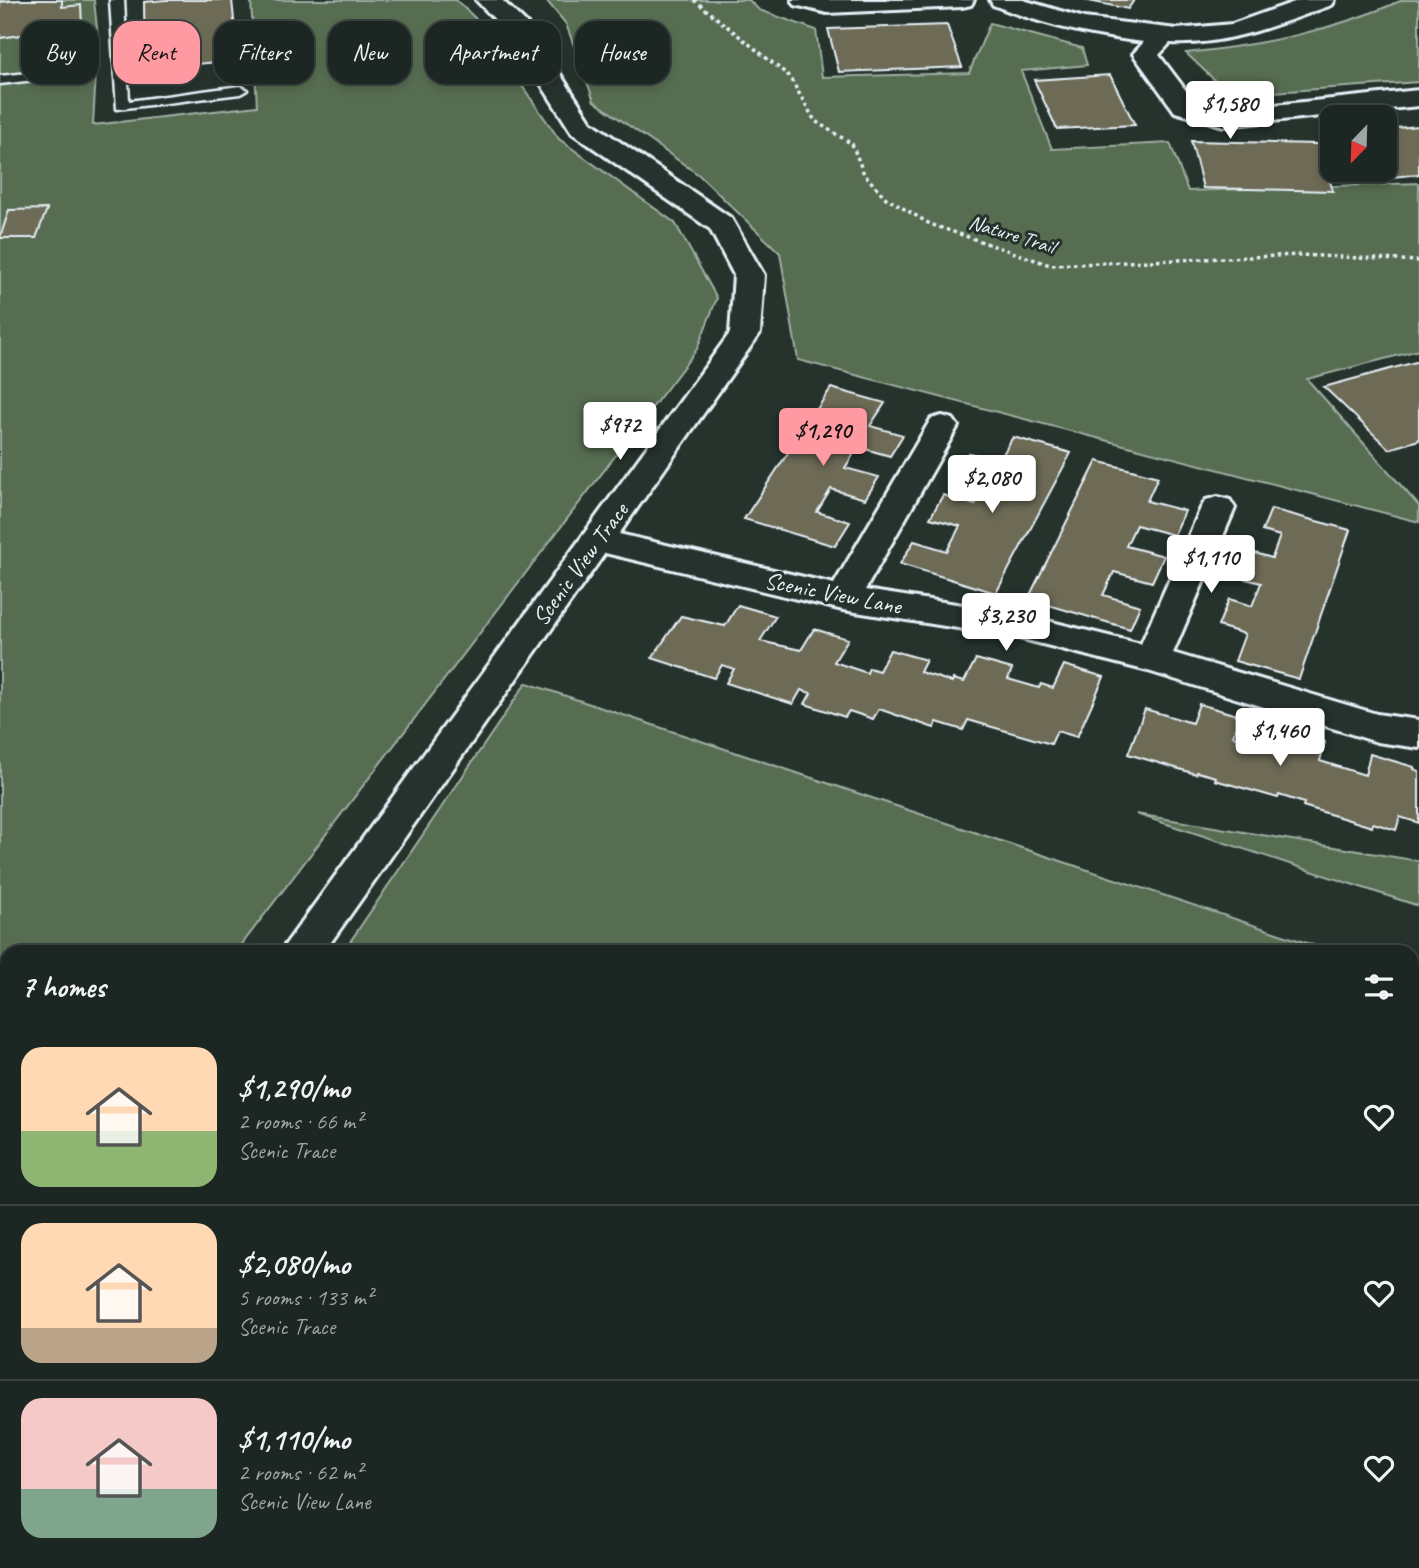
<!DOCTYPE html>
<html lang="en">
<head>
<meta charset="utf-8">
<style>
  :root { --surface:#1c2622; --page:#252e2a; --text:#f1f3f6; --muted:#a0a5a5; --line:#3a4340; --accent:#ff9aa2 }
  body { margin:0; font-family:Caveat,sans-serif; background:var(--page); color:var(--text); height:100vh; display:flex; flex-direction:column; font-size:26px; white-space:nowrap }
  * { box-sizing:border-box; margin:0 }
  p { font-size:23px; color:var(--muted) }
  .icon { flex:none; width:38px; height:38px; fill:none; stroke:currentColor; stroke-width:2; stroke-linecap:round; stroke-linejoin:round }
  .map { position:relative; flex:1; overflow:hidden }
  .panel { position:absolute; left:0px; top:945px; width:1419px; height:623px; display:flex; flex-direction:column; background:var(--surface); border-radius:21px 21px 0 0; box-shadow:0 4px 10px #0003,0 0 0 2px var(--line) }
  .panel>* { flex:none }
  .top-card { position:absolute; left:21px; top:21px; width:700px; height:63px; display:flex; gap:14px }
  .needle { width:46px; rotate:203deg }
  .fabs { position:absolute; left:1320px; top:105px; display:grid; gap:14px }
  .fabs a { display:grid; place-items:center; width:77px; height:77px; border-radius:14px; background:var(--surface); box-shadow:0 4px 10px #0003,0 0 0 2px var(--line); font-size:35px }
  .price { position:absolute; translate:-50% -60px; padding:0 16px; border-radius:7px; background:#fff; color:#222; font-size:23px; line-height:46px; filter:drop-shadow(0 2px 4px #0008) }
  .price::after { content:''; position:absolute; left:50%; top:42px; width:21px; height:16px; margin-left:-10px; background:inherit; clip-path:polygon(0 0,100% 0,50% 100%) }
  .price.on { background:var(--accent); color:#111 }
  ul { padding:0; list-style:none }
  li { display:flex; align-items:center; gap:21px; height:175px; padding:0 21px }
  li+li { border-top:2px solid var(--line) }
  li span { display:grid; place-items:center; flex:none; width:196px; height:140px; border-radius:21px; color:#555 }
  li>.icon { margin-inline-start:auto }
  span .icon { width:84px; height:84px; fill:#fffc; stroke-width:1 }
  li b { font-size:30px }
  h2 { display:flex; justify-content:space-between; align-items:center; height:84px; padding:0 21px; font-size:30px }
  .chip { padding:0 24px; border-radius:21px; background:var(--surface); box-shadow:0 4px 10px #0003,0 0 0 2px var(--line); font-size:24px; line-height:63px }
  .chip.on { background:var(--accent); color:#111 }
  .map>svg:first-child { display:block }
</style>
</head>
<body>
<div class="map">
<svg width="1419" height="1568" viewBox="0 0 1419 1568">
  <rect width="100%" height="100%" fill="#26332d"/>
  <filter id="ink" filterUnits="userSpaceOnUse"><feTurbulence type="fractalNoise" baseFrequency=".0143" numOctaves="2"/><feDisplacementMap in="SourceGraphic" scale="14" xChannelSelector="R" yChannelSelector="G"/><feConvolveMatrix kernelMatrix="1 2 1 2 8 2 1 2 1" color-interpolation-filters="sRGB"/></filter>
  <g filter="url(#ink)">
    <path fill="#566d51" stroke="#9fafa4" stroke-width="2" d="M0,0H94L98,38L93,125L257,106L251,0H456L475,18L559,139L675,223L717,298L697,349L236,952H7V1251L0,1260Z
      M546,0H749L759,10L816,30L822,77L969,73L990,23L1082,48L1087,65L1021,71L1052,149L1170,143L1188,191L1419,183V350L1307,379L1419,506V522L798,360L780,253L699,175L594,101L566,24Z
      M1403,0H1419V82L1230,95L1186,53C1262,45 1332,31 1403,0Z
      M526,683H527L1334,952H343Z
      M1136,814L1419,861V906Z
      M1412,978L1419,980V1472L1412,1474Z
      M7,1442V1561H1121L1098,1568H0V1453Z"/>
    <path fill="#6d6b56" stroke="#e8f1f8" stroke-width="2" d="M19,0H62V7L81,5L82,26L0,38V2Z
      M165,0H232L238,60L145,69L144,2Z
      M1084,0H1134L1128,9Z
      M947,25L962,67L839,72L828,29Z
      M1110,75L1135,125L1057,129L1034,80Z
      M1419,126V174L1393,177L1384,166V129Z
      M1191,141L1318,144L1333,191L1203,188Z
      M47,209L36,238H0L9,210Z
      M1419,361V440L1389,449L1324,387Z
      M831,388L885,403L870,426L903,435L890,456L858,447L845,468L879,477L865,499L831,489L817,512L850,522L835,546L744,519Z
      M1013,437L1071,453L996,593L900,564L914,541L947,551L960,526L930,518L943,495L975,505L987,484L955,475L969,453L999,461Z
      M1097,461L1158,477L1147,501L1185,511L1174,535L1136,525L1126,546L1164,556L1152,582L1114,572L1103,595L1140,606L1130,629L1028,599Z
      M1271,509L1350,530L1299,679L1235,661L1245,634L1218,626L1229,599L1252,606L1261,583L1238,577L1248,551L1272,558L1280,536L1262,531Z
      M738,605L776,616L760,641L801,650L814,629L848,639L834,662L867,673L869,668L879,671L890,650L926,660L920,672L952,682L953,679L964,682L976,659L1012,669L1008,679L1039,688L1041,684L1053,688L1064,665L1104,677L1077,737L1057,731L1051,744L968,720L963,730L937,722L934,728L879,709L873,719L849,711L845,717L805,704L811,693L801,690L793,704L726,683L734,669L722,665L714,678L652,658L681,616L725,626Z
      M1199,704L1240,716L1233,736L1278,750L1284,731L1325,742L1320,761L1365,775L1370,754L1414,767V769L1419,771V823L1400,817L1396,830L1373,823L1372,827L1303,806L1304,803L1279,795L1278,798L1215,780L1216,777L1197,772L1196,774L1128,754L1145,709L1192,723Z"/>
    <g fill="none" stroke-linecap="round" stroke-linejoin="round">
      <defs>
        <path id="lane" d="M110,0H124L129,101L240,86L247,90L240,94L117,109Z
          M55,70L62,74L60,77L0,84V76Z"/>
        <path id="street" d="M476,0H502L529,26L591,122L731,218L764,275L760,333L619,534L834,584L931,419L942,416L953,419L958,426L865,590L1015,613L1141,644L1201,508L1206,500L1218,497L1230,500L1235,508L1173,653L1377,714L1419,720V748L1377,742L1148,671L1015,637L843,610L605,553L324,952H280L730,333L734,275L710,229L572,133L510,35Z
          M792,0H974L971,5L962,7L827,13L795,5Z
          M990,0H1023L1084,18L1177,29L1232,24L1300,0H1335L1332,5C1278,24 1228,46 1170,43L1159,55L1193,100L1225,110L1419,90V106L1224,126L1175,112L1133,54L1144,42C1092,36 1042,25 993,5Z
          M7,1338V1391L0,1393V1340Z"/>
      </defs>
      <use href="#lane" stroke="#e8f1f8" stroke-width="5"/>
      <use href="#street" stroke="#e8f1f8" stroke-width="6"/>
      <path stroke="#e8f1f8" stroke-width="3.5" stroke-dasharray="3.5 3.5" stroke-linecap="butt" d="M694,0L789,76L815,121L852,144L864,174L886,198L930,224L1050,265L1301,255L1419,261"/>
      <use href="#lane" fill="#26332d" fill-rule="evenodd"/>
      <use href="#street" fill="#26332d" fill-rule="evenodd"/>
    </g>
  </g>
  <g text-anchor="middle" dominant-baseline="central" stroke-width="6" stroke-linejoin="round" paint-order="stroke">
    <g font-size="21" fill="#e8f1f8" stroke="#26332d">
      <text transform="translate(1012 234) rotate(17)">Nature Trail</text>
    </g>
    <g font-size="24" fill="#e8f1f8" stroke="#26332d">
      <text transform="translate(580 564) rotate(-54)">Scenic View Trace</text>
      <text transform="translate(833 593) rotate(11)">Scenic View Lane</text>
    </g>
  </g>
</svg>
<div class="fabs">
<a><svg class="needle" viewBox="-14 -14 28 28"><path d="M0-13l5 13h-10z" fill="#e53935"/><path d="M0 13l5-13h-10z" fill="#a0a5a5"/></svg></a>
</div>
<b class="price" style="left:1230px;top:141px">$1,580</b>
<b class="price" style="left:620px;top:462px">$972</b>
<b class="price on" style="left:823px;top:468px">$1,290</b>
<b class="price" style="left:992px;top:515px">$2,080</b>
<b class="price" style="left:1211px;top:595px">$1,110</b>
<b class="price" style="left:1006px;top:653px">$3,230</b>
<b class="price" style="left:1280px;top:768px">$1,460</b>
<div class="top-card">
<a class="chip">Buy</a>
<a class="chip on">Rent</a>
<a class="chip">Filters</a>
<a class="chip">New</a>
<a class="chip">Apartment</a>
<a class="chip">House</a>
</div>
<section class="panel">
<h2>7 homes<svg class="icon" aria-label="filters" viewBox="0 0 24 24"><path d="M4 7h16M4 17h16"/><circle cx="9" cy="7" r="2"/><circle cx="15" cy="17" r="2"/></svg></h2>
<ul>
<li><span style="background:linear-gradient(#ffd9b3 60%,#8fb573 0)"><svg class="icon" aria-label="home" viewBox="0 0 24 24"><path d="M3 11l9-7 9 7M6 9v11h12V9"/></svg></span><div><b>$1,290/mo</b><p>2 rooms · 66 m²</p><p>Scenic Trace</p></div><svg class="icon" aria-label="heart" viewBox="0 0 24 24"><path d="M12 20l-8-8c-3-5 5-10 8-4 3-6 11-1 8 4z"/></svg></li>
<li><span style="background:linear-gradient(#ffd9b3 75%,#b9a48a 0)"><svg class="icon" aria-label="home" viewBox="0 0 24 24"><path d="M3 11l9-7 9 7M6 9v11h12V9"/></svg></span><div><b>$2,080/mo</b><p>5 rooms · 133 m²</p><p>Scenic Trace</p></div><svg class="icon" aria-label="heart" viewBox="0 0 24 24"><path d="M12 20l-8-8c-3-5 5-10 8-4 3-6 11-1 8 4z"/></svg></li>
<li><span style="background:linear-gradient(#f6c9c9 65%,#7fa58c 0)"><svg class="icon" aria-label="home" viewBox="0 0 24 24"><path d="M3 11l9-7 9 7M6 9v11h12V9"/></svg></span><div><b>$1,110/mo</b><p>2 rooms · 62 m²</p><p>Scenic View Lane</p></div><svg class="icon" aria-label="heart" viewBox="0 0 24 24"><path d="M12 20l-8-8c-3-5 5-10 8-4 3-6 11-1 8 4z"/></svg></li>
</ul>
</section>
</div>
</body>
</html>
